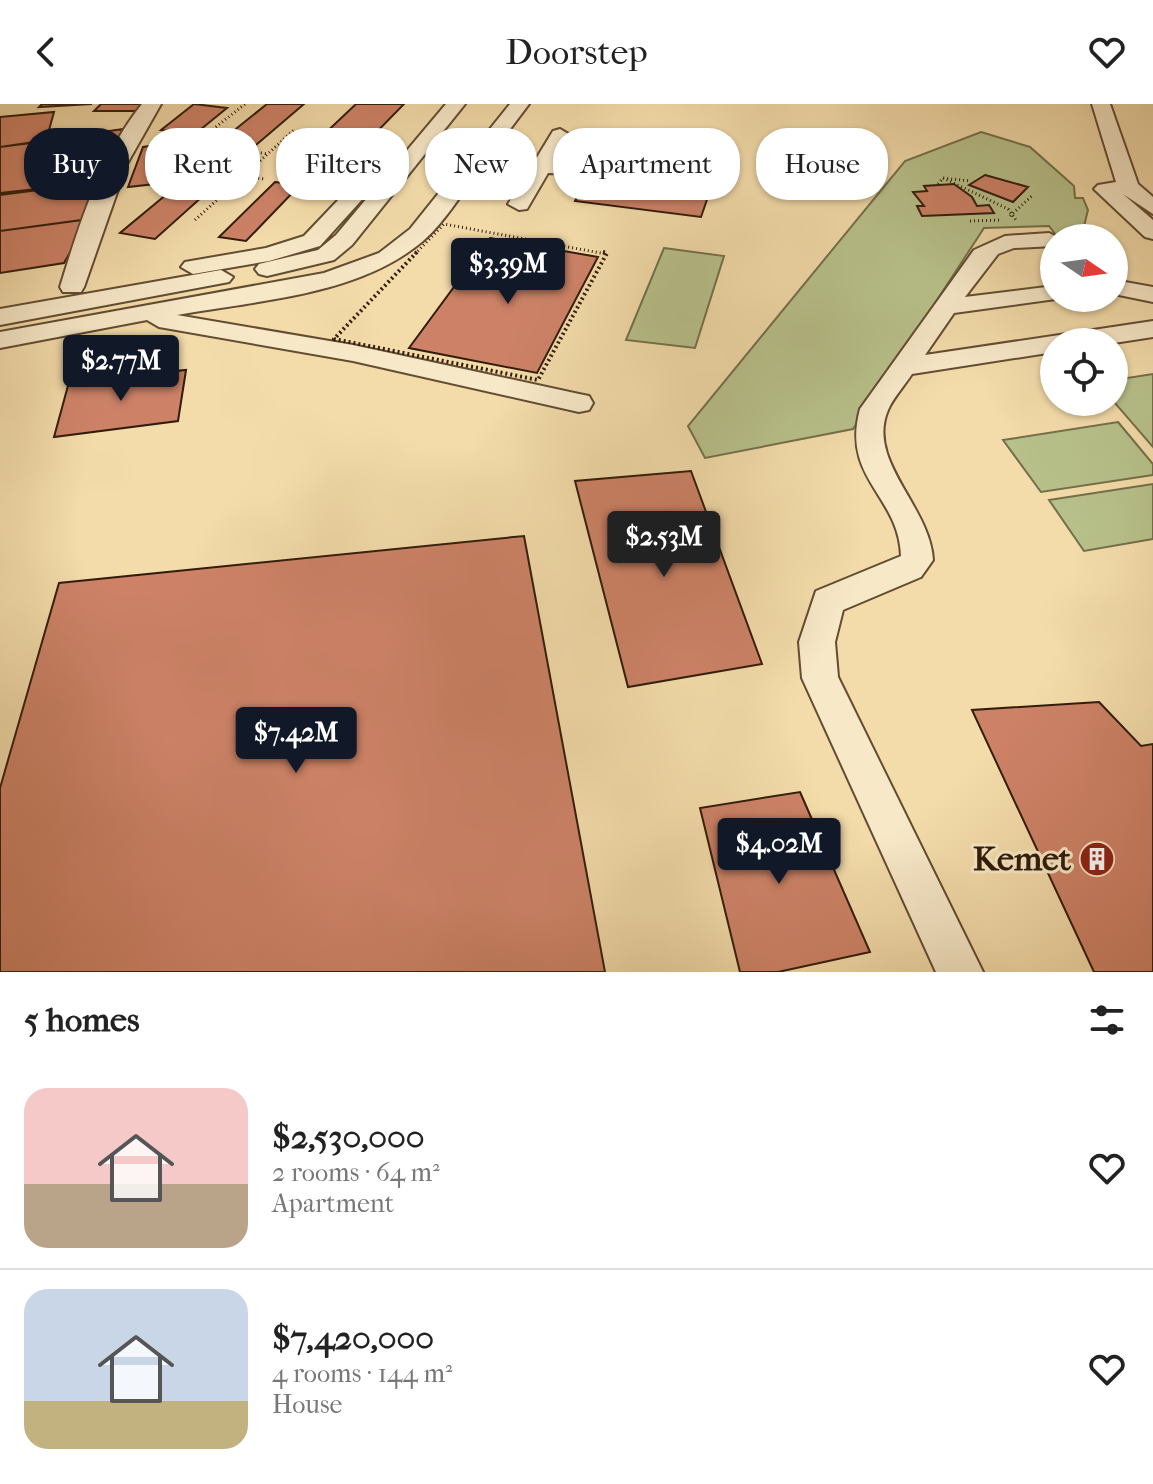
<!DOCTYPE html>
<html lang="en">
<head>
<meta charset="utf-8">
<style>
  :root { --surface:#fff; --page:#f2f2f2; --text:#222; --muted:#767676; --line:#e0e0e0; --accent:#111827 }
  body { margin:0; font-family:"IM FELL French Canon",serif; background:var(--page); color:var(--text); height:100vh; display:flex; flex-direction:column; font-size:30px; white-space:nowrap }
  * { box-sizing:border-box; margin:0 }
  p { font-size:26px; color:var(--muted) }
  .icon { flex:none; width:44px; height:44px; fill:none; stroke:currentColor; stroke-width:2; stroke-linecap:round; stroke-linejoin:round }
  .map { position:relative; height:868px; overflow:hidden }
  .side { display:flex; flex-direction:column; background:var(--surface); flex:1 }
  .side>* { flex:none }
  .guide { position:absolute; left:24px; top:24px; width:1106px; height:72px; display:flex; gap:16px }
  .needle { width:52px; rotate:103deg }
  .fabs { position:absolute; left:1040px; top:120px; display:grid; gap:16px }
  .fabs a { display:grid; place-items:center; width:88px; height:88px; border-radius:50%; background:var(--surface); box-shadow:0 2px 6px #0004; font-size:40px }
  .price { position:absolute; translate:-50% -68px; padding:0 18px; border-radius:8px; background:var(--accent); color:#fff; font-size:26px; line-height:52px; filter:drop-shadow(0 2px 4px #0008) }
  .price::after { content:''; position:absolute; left:50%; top:48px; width:24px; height:18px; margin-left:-12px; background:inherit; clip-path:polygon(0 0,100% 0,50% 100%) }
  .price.on { background:#222; color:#fff }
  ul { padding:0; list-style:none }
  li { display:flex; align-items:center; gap:24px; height:200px; padding:0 24px }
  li+li { border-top:2px solid var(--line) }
  li span { display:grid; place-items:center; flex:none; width:224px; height:160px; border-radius:24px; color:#555 }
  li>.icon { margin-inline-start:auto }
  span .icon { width:96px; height:96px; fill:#fffc; stroke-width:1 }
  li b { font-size:34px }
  h2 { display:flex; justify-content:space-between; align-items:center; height:96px; padding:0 24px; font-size:34px }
  .tag { padding:0 28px; border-radius:32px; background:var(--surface); box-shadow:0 2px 6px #0004; font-size:28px; line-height:72px }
  .tag.on { background:var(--accent); color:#fff }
  header { display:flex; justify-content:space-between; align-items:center; height:104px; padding:0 24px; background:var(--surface); font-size:36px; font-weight:600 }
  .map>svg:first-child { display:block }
</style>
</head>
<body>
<header><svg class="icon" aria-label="back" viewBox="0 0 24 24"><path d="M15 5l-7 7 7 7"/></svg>Doorstep<svg class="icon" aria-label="heart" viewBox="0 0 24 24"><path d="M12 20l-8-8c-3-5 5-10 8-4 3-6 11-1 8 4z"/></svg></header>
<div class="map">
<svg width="1153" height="868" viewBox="0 0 1153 868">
  <rect width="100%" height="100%" fill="#f3dbaa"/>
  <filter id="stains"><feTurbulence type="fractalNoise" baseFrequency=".0025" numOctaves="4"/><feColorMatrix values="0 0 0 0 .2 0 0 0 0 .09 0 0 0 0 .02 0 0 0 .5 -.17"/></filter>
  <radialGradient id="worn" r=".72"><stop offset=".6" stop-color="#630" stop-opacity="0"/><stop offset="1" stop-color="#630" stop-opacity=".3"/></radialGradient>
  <path fill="#b8c18b" stroke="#746f4a" stroke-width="2" d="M981,28L1030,43L1074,82L1075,94H1083L1088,106L1081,134H1058L1049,122L984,124L853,325L705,354L688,322L905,57Z
    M664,144L724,152L695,244L626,236Z
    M1153,270V343L1114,298V276Z
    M1118,318L1153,360V371L1041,388L1003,336Z
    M1153,380V435L1084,447L1049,396Z"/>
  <path fill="#cd8267" stroke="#311d0a" stroke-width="2" d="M42,0H92L39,3Z
    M101,0H142L136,7H94Z
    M194,0L227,4L195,30L161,26Z
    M267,0H304L256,41L222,36Z
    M356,0H404L363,42L318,36Z
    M54,8L46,37L0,43V13Z
    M123,25L100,78L0,89V43Z
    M179,38L164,79L128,83L143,43Z
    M606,40L721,55L701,113L575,97Z
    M220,45L249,49L228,66L197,63Z
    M191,70L222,75L155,135L120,129Z
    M985,71L1028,83L1013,98L969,81Z
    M100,78L89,115L0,127V91Z
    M275,78L300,81L246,137L219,133Z
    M954,80L972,93L977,102L989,101L994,109L922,112L917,102H924L913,88L927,87L924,82Z
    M89,115L64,159L0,169V127Z
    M490,134L598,153L537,269L409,244Z
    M186,266L178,317L54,333L69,278Z
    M691,367L762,560L628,583L575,377Z
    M524,432L605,868H0V684L59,479Z
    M1099,598L1141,642L1153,640V868H1094L972,606Z
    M800,688L870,848L778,868H740L700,704Z"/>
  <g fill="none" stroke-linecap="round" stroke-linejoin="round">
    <defs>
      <path id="minor" d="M142,0H161L127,60L84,183L81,188H63L60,183C79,121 101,51 142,0Z
        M446,0H465L352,141L334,156L267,172L259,170L255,165L259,160L318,146L336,131Z
        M510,0H529L492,49L536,55L553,27L560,25L570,31L554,58L578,62L581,66L578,70L548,69L527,105L519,106L508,100L529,66L484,60C465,84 446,117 423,137C358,192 258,196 177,211L353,241L579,290L589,292L593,299L589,306L579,308L353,257L159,223L147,216L0,244V228L324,169L379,149L410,125Z
        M1092,0H1110L1138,80L1153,93V110L1123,90L1153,116V135L1145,133L1094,85L1098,81L1116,78Z
        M388,49L398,55L395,59L320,142L269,157L193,170L181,163L185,158L266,144L304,132L381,51Z
        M1049,129L1059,134H1054V142L1014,144L998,150L965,193L1054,182V194H1063L954,209L925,251L1153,217V233L1114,239L1054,238V248L912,270C905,281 893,294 888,306C866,357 930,402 933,456L921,473L843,506L835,538L838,573L983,868H936L802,574L799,538L816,487L901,452C899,391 841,375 860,305L974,146L1005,132Z
        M221,166L233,173L229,178L0,221V205Z
        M1114,176L1153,183V198L1114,190Z"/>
    </defs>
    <use href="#minor" stroke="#624c32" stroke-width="4"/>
    <path stroke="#311d0a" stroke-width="3" stroke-dasharray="1 3" stroke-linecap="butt" d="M166,34L268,50
      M197,38L245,0
      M213,41L180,66L265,75
      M943,74L1008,105L1016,116
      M938,80L943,74L971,77
      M1010,112L1033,91
      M195,116L294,26
      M970,117L1002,116
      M415,150L444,120L606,150"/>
    <path stroke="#311d0a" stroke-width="4" stroke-dasharray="2 3" stroke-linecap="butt" d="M417,148L334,235L538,276L607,149L603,148"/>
    <use href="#minor" fill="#f7e8c8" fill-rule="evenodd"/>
  </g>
  <defs>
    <symbol id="building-disc" viewBox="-11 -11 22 22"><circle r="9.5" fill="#8f2418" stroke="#f7e8c8"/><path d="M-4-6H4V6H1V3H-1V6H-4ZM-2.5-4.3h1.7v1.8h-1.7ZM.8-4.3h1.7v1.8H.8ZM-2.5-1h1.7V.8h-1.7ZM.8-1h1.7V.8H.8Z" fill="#fff"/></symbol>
  </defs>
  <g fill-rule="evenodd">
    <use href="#building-disc" x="1077" y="735" width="40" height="40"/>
  </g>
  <g text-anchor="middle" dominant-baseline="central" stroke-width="6" stroke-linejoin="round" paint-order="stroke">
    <g font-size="34" font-weight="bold" fill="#311d0a" stroke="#f7e8c8" text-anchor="end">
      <text x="1071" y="755">Kemet</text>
    </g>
  </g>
  <rect width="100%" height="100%" filter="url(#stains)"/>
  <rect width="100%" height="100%" fill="url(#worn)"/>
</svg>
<div class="fabs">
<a><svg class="needle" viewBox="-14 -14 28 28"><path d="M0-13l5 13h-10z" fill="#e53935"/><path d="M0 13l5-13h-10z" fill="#767676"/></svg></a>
<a><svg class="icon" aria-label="locate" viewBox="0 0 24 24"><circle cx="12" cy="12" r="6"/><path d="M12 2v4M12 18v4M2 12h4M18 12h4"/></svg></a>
</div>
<b class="price" style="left:508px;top:202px">$3.39M</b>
<b class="price" style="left:121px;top:299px">$2.77M</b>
<b class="price on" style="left:664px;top:475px">$2.53M</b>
<b class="price" style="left:296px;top:671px">$7.42M</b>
<b class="price" style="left:779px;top:782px">$4.02M</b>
<div class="guide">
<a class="tag on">Buy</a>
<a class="tag">Rent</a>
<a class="tag">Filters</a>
<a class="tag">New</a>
<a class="tag">Apartment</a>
<a class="tag">House</a>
</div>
</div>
<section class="side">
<h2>5 homes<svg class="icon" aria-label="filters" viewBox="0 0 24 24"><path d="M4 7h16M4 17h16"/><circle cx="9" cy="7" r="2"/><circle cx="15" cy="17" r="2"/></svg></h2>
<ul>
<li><span style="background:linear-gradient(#f6c9c9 60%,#b9a48a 0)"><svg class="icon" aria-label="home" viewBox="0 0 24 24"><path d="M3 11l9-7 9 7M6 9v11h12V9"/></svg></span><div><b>$2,530,000</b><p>2 rooms · 64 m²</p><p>Apartment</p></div><svg class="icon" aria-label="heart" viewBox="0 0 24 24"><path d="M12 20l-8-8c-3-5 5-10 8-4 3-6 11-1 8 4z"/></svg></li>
<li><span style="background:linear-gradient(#c9d6e8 70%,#c2b280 0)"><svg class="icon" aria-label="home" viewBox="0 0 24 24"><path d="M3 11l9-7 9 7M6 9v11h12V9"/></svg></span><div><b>$7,420,000</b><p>4 rooms · 144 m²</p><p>House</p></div><svg class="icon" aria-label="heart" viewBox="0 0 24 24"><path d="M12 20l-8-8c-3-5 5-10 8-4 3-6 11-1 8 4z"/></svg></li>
</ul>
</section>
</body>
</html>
